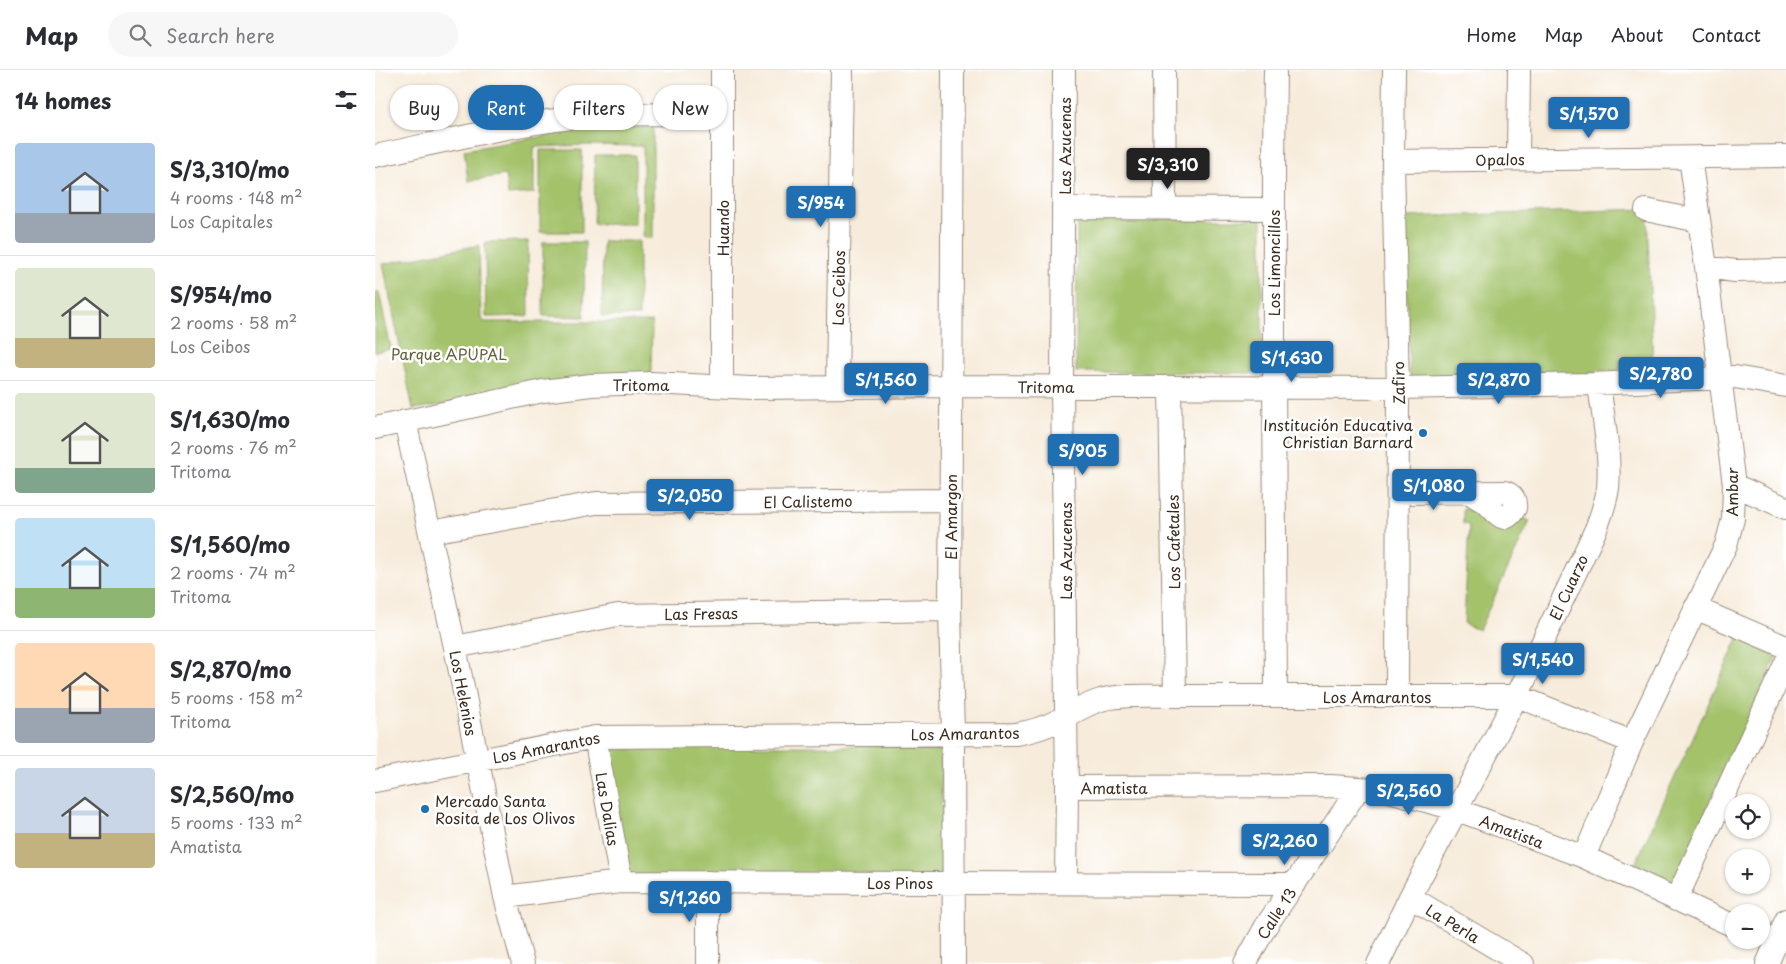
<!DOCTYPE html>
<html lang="en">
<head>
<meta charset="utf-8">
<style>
  :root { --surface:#fff; --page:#f7f7f7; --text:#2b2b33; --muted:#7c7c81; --line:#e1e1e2; --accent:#1f6fb2 }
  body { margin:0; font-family:"Playpen Sans",sans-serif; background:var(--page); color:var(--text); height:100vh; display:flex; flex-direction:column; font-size:19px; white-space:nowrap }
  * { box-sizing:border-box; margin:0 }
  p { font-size:16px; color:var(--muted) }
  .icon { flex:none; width:28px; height:28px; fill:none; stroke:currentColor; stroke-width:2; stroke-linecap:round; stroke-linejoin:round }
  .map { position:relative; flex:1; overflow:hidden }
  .side { display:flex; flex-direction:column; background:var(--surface); width:375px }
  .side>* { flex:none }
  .top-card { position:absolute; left:15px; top:15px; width:475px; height:45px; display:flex; gap:10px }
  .fabs { position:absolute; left:1350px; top:724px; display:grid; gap:10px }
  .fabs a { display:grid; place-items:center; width:45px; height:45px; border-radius:50%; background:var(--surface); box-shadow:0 1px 4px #0004; font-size:25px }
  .price { position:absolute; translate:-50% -42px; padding:0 11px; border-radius:5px; background:var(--accent); color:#fff; font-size:16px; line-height:32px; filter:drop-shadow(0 1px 2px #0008) }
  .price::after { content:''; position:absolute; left:50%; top:30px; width:15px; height:11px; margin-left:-8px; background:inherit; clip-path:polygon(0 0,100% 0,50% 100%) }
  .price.current { background:#222; color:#fff }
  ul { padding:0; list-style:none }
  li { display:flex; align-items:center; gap:15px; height:125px; padding:0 15px }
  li+li { border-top:1px solid var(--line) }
  li span { display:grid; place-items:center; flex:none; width:140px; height:100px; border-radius:5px; color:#555 }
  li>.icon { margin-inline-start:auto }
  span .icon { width:60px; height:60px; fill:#fffc; stroke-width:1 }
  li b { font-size:21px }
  h2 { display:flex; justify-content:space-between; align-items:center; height:60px; padding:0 15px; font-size:21px }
  .tag { padding:0 18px; border-radius:22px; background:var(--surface); box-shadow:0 1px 4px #0004; font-size:18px; line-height:45px }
  .tag.current { background:var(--accent); color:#fff }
  header { display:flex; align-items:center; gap:30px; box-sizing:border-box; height:70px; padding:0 25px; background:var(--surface); border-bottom:1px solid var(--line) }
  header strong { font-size:24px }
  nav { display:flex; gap:28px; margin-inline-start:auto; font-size:18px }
  .search { width:350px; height:45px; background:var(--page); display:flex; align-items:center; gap:12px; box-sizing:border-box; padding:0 18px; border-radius:28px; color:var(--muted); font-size:19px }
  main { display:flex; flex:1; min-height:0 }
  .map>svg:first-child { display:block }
</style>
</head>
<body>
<header>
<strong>Map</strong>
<div class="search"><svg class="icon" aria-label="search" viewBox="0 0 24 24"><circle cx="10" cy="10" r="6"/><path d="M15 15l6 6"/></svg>Search here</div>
<nav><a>Home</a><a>Map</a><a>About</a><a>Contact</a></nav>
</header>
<main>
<section class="side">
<h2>14 homes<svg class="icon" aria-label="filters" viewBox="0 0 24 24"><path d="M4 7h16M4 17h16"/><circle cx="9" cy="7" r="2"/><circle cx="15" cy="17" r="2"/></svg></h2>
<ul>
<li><span style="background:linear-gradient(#a9c7e8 70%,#9aa5b1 0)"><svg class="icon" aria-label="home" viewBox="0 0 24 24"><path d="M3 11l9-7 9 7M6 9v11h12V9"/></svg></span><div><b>S/3,310/mo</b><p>4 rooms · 148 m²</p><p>Los Capitales</p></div></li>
<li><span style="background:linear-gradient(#dfe7d0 70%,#c2b280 0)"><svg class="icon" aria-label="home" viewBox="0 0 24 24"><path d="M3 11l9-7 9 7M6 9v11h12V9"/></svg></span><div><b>S/954/mo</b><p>2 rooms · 58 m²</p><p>Los Ceibos</p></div></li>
<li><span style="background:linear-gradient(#dfe7d0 75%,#7fa58c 0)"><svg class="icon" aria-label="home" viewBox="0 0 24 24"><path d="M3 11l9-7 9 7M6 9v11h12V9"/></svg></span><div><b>S/1,630/mo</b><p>2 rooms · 76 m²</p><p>Tritoma</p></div></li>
<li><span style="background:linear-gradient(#bfe0f5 70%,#8fb573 0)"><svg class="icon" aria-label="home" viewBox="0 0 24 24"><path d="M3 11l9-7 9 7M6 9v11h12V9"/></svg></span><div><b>S/1,560/mo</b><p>2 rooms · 74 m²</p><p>Tritoma</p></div></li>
<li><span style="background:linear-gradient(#ffd9b3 65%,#9aa5b1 0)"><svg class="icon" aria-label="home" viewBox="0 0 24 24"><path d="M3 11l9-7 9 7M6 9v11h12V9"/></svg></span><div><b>S/2,870/mo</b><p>5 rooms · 158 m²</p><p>Tritoma</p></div></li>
<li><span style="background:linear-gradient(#c9d6e8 65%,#c2b280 0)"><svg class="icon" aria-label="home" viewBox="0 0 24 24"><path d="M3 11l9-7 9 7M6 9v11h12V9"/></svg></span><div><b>S/2,560/mo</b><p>5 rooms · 133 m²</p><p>Amatista</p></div></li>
</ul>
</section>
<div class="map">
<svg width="1411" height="894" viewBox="0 0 1411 894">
  <rect width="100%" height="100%" fill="#fff"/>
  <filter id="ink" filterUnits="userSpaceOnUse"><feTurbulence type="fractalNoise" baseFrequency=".02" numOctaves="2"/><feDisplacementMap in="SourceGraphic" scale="10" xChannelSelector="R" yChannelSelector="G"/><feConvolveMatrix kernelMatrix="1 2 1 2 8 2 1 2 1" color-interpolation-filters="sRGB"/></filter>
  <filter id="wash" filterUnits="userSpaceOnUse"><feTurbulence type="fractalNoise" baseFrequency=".0096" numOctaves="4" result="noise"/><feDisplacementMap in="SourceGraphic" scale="20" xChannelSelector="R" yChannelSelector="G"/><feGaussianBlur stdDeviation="1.12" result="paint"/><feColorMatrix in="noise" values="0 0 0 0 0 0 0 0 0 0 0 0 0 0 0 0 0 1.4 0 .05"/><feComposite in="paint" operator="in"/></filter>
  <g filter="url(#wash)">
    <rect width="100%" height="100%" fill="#f7ecdb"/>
    <path fill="#a3c26a" stroke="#6f7644" d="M278,57V168L268,167V76L213,75L159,77V123L133,125L130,105L93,111L89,80L210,59Z
      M165,80H207V162H165Z
      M220,85H260V154H219Z
      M1272,139L1278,299L1220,301V310L1035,315L1029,147Z
      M702,149H887V303L701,302Z
      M153,171L154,246L111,247L110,172Z
      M228,171H264V246H227Z
      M168,172H210L209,247L168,246Z
      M104,175L106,249L109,252H277L276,306L38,339L8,194Z
      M4,222L16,279L0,282V223Z
      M1088,439C1109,439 1136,441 1155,451L1104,560L1089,554L1094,455L1088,454Z
      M1366,562L1405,578L1296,818L1257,801Z
      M349,676H566L567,808L248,807L225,680Z"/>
  </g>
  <g filter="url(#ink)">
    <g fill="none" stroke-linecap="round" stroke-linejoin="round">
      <defs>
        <path id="minor" d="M347,0V315
          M578,0L575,540L578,665L579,894
          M689,0L687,316L692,717L691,812
          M789,0L790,138
          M900,0C897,209 900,417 901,626
          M1019,0L1018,91L1023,318L1022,626
          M0,86C72,71 144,52 217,46C260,43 303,44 347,45
          M1143,88L1144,0
          M1018,91L1411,86
          M688,138L898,139
          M1271,140L1324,151
          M1331,197L1360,201L1411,200
          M462,316L467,0
          M795,317L800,626
          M30,351L80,577L130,827L148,894
          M0,358L168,321L216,315L276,313L376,318L575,316L1023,318L1218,314L1360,307L1411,316
          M1359,415L1411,438
          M1023,423L1129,422C1137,424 1141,429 1140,438C1128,459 1121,440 1112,434C1106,429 1100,428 1095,422
          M55,462L221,433L575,430
          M1320,538L1411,577
          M80,577L243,545L575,540
          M220,667L244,800L245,812
          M0,711L220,667L640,664C655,662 671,657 684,650C699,643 711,634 726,630C746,624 779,626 800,626H1142L1257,672
          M692,717L956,716L1010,720L1080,739L1209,787L1359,856
          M1209,787L1257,672L1351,475L1358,449L1359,415L1331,197L1315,88
          M130,827L245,812L920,814
          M1035,827L1148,894
          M1301,830L1411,592
          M333,894V812
          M870,894L891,856L984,718
          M1003,894L1035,827L1142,626L1221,459C1226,446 1231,432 1233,418C1236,384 1228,348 1224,314
          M1392,894L1411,850"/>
      </defs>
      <use href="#minor" stroke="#998b7c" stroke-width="24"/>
      <use href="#minor" stroke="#fff" stroke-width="22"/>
    </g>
  </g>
  <g fill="#1f6fb2" stroke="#fff" stroke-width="2">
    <circle cx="1048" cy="363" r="5"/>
    <circle cx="50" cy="739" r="5"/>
  </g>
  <g text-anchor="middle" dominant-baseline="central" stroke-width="5" stroke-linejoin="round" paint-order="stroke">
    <g font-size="15" fill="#3b2a1e" stroke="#fff">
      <text transform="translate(689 76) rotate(-90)">Las Azucenas</text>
      <text transform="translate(1125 89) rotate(-1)">Opalos</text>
      <text transform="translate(347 158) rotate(-90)">Huando</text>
      <text transform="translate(898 193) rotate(-90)">Los Limoncillos</text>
      <text transform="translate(463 218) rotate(-89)">Los Ceibos</text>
      <text transform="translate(1023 313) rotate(-91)">Zafiro</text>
      <text x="266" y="314">Tritoma</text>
      <text x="671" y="316">Tritoma</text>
      <text transform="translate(1356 422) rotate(-90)">Ambar</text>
      <text transform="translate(433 431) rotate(-1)">El Calistemo</text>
      <text transform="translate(575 447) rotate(-90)">El Amargon</text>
      <text transform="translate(798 472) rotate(-91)">Los Cafetales</text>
      <text transform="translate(690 481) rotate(-90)">Las Azucenas</text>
      <text transform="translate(1193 517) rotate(-65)">El Cuarzo</text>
      <text transform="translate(326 543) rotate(-1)">Las Fresas</text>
      <text transform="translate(89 623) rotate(79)">Los Helenios</text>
      <text x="1002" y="626">Los Amarantos</text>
      <text transform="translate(590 663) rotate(-1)">Los Amarantos</text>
      <text transform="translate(171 677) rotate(-11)">Los Amarantos</text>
      <text x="739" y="717">Amatista</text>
      <text transform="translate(233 739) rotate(80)">Las Dalias</text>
      <text transform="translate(1137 761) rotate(21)">Amatista</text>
      <text x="525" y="812">Los Pinos</text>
      <text transform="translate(901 843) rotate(-57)">Calle 13</text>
      <text transform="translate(1078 853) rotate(31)">La Perla</text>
    </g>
    <g font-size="15" fill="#5f5f39" stroke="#fff">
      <text x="74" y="283">Parque APUPAL</text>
    </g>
    <g font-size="15" fill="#3b2a1e" stroke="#fff" text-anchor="end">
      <text x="1038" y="354">Institución Educativa<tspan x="1038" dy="17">Christian Barnard</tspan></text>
      <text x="60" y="730" text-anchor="start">Mercado Santa<tspan x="60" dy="17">Rosita de Los Olivos</tspan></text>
    </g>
  </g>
</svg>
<div class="fabs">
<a><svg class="icon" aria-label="locate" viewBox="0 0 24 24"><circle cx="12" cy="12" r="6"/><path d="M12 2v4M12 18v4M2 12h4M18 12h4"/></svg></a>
<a>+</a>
<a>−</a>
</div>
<b class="price" style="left:1214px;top:69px">S/1,570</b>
<b class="price current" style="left:793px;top:120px">S/3,310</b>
<b class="price" style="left:446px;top:158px">S/954</b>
<b class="price" style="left:917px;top:313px">S/1,630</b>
<b class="price" style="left:1286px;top:329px">S/2,780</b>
<b class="price" style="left:511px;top:335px">S/1,560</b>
<b class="price" style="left:1124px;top:335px">S/2,870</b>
<b class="price" style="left:708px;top:406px">S/905</b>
<b class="price" style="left:1059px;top:441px">S/1,080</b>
<b class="price" style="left:315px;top:451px">S/2,050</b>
<b class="price" style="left:1168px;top:615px">S/1,540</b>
<b class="price" style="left:1034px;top:746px">S/2,560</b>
<b class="price" style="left:910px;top:796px">S/2,260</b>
<b class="price" style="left:315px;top:853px">S/1,260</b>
<div class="top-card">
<a class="tag">Buy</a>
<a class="tag current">Rent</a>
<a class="tag">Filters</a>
<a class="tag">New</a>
</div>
</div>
</main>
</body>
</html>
